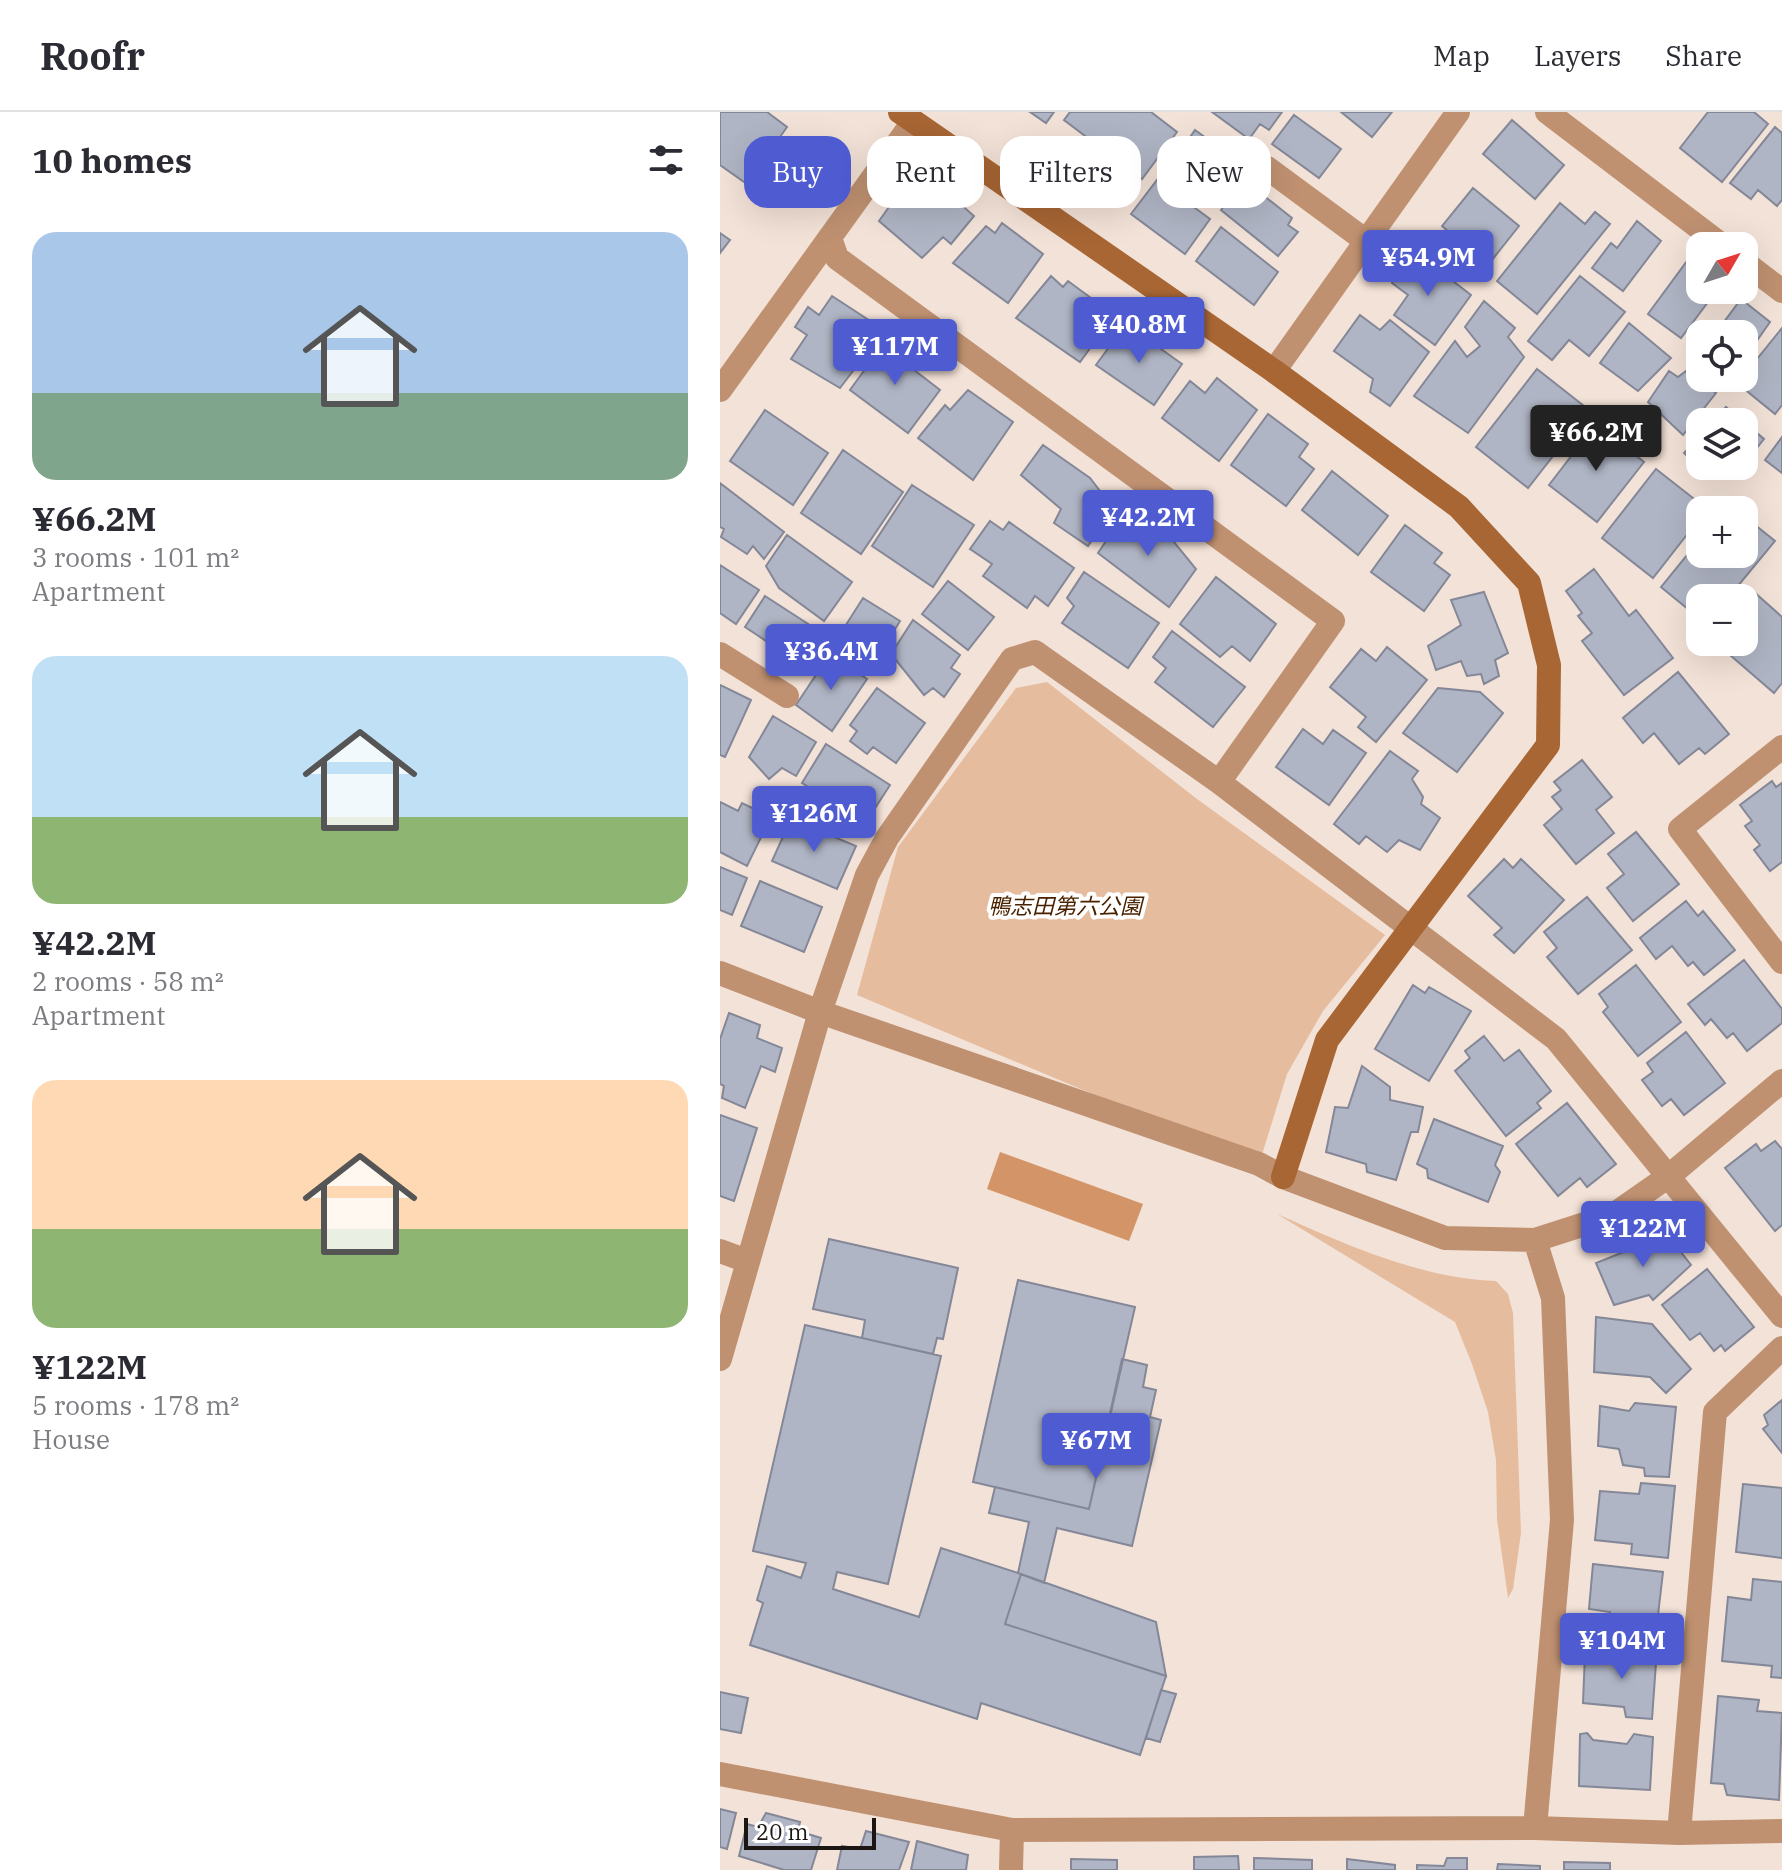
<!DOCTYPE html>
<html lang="en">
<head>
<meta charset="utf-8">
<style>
  :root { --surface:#fff; --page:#f7f7f7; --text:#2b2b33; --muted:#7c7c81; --line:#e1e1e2; --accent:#4e5bd1 }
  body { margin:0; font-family:"IBM Plex Serif","Noto Sans JP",serif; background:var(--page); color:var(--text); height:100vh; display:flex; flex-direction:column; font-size:30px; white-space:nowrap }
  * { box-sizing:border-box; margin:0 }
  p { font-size:26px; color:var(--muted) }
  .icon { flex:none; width:44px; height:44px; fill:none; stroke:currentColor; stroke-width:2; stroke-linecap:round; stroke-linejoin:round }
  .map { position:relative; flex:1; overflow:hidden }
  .drawer { display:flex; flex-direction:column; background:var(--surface); width:720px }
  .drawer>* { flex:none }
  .hud { position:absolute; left:24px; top:24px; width:760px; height:72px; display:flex; gap:16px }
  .needle { width:52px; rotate:51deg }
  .tools { position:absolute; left:966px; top:120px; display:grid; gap:16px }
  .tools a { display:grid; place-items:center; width:72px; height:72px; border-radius:16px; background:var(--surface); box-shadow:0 8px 32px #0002; font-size:40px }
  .scale { position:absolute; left:24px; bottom:20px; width:132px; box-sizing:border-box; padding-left:8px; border:4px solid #1c1612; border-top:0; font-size:22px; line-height:28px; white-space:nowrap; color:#1c1612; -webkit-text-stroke:6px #fff; paint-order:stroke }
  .price { position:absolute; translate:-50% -68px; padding:0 18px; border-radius:8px; background:var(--accent); color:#fff; font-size:26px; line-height:52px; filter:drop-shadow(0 2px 4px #0008) }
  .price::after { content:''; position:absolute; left:50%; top:48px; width:24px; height:18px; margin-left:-12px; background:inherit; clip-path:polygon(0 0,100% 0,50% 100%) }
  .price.current { background:#222; color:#fff }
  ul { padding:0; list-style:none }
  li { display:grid; align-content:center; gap:16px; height:424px; padding:0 32px }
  li span { display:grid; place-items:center; height:248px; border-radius:24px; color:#555 }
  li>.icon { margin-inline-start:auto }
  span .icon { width:144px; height:144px; fill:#fffc; stroke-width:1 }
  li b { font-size:34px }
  h2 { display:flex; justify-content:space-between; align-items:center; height:96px; padding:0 32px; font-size:34px }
  .pill { padding:0 28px; border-radius:24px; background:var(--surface); box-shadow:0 8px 32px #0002; font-size:28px; line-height:72px }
  .pill.current { background:var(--accent); color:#fff }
  header { display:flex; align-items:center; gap:48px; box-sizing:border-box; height:112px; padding:0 40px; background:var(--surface); border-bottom:2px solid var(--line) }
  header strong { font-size:38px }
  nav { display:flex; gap:44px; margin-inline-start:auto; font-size:28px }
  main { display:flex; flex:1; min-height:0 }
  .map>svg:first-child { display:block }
</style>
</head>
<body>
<header>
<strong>Roofr</strong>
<nav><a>Map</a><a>Layers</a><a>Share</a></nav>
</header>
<main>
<section class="drawer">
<h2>10 homes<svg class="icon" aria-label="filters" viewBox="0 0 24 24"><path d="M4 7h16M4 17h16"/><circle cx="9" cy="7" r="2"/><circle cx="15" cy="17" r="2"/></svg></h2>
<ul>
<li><span style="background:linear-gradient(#a9c7e8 65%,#7fa58c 0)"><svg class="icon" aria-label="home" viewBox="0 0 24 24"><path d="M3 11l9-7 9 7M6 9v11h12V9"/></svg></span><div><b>¥66.2M</b><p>3 rooms · 101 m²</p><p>Apartment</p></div></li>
<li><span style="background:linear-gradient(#bfe0f5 65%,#8fb573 0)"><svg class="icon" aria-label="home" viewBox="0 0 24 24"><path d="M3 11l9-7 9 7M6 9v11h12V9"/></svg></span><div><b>¥42.2M</b><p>2 rooms · 58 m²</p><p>Apartment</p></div></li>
<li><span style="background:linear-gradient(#ffd9b3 60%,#8fb573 0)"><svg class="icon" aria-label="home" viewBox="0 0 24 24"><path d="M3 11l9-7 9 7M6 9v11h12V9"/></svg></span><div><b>¥122M</b><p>5 rooms · 178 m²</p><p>House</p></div></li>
</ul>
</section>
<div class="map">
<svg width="1062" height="1758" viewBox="0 0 1062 1758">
  <rect width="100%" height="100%" fill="#f3e2d7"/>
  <path fill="#e6bc9f" d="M327,570L477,687L665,823L603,899L567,962L539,1052L137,883L178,735L296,576Z
    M557,1102C627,1133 699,1166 776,1169L788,1182L793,1201L801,1421L793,1477L788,1486L777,1407L776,1348L768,1300L752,1252L735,1210Z"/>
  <path fill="#d39568" d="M280,1040L423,1092L409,1129L267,1077Z"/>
  <path fill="#b0b5c5" stroke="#838797" stroke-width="2" d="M0,0H47L67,15L27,72L0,53Z
    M310,0H334L326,11Z
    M350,0H431L457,20L422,67L344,8Z
    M492,0H562L549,18L540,12L529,27Z
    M621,0H672L652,25Z
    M988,0H1034L1048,12L1002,70L960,36Z
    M574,3L621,37L599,66L552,32Z
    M792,8L844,53L815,87L763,42Z
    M1055,15L1062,21V88L1057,94L1038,78L1031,87L1010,71Z
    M475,18L522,52L497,86L451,53Z
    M208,63L219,73L225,68L244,83L237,89L254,104L231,132L223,125L202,146L159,109L186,71Z
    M437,68L490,107L465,142L411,102Z
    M524,68L572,106L568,113L578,120L558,144L501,98Z
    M753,76L799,114L768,153L722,114Z
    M840,91L865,112L875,100L890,112L817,202L777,169Z
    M917,109L941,129L903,179L872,156L891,131L897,136Z
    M282,111L323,142L288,191L233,151L266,114L275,121Z
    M501,115L558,160L534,193L476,149Z
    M0,121L10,128L0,141Z
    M694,139L751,183L715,233L674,203L688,183L672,171Z
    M970,145L980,152V178H997L961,226L928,202Z
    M331,164L343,175L348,169L394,203L360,250L296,206Z
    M860,164L905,200L869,244L849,228L832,248L808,229Z
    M112,184L164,218L120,276L71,247L87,223L75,215L88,195L99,203Z
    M1021,187L1050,210L1024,247V222H995Z
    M764,189L795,216L788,225L804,245L748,321L694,284L735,229L747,245L760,234L745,215Z
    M640,203L660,218L670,208L709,240L670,294L650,280L653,267L614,239Z
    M909,211L951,246L918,279L880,251Z
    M406,212L462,252L434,293L376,253Z
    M1062,216V293L1055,302L1017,271L1024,266V263Z
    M167,227L194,245L189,254L220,278L188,321L130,278Z
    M817,257L869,298L808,376L756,335Z
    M949,259L958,265L966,259L996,281L963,323L928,290Z
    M497,266L537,298L499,349L442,306L470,269L485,281Z
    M248,278L293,310L253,368L198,326L225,293L230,298Z
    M1006,295L1044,327L1024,352V310H992Z
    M45,298L108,341L73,393L10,349Z
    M548,302L588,332L579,345L594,357L566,394L511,353Z
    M876,312L924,350L877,410L829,373Z
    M980,324V354H991L985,361L964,341Z
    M1062,325V361L1045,348Z
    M323,333L370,366L393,396L368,434L334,411L341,397L301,363Z
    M123,338L183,380L141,442L81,401Z
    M936,357L987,397L980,398V406L933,466L882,426Z
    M612,359L668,404L638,443L582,398Z
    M0,371L64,420L44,447L33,434L27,442L1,425L4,417L0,415Z
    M192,373L254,413L213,475L152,434Z
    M407,398L454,430L476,457L449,495L378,441Z
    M1025,405L1055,429L1008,486H980V507L941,475L980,427V442H1024Z
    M270,409L283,418L289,410L354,456L328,494L315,484L307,496L263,464L272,452L250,437Z
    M685,413L722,441L714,451L730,463L704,499L651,460Z
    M67,423L132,470L104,509L59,476L46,454Z
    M0,453L39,478L16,512L0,501Z
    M874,457L909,504L916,498L953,546L904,583L862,529L872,521L858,504L862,501L846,479Z
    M364,460L439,511L408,556L342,511L354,494L347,486Z
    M496,465L556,512L530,549L512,534L500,545L460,512Z
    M228,469L274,505L248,538L202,502Z
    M1033,479L1062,505V571L1054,581L995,530H1024V490Z
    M764,480L788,541L775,548L779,564L764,572L761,562L747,564L741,549L716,558L708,534L741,513L731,488Z
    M45,484L99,519L83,544L56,527L52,533L25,515Z
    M143,486L180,509L149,559L112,535Z
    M193,508L240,543L231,556L240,562L224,585L213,576L204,583L171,542Z
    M452,519L525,575L493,615L435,570L446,556L433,545Z
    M667,535L707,568L656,630L638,615L646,605L610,575L641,537L656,549Z
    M110,542L147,567L112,619L76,593Z
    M958,560L1009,622L985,642L979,636L959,652L934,621L923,631L903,606Z
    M0,573L31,588L5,645L0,643Z
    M157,576L205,611L176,651L153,635L147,642L130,629L137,619L130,613Z
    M718,576L760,580L783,601L737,660L683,621Z
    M53,604L96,630L76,664L62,656L49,667L29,645Z
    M583,617L603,632L613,618L646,641L609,693L556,655Z
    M106,632L170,673L152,701L135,691L129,701L82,671Z
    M670,639L698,659L692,667L703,685L701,692L720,706L700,738L679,728L667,740L646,724L639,732L614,712Z
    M862,648L892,685L876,698L894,721L856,752L824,713L842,697L832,685L841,678L834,670Z
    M1052,669L1056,675L1062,671V750L1050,759L1034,738L1040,733L1025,714L1032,709L1020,693Z
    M0,690L18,699L22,691L51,705L27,754L0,740Z
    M71,707L136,734L117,777L52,749Z
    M916,720L959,772L913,809L887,776L904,762L888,742Z
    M784,747L793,756L801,747L844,788L794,841L774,823L782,816L748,784Z
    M0,755L27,766L12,803L0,798Z
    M40,769L102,795L84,840L21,814Z
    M867,785L912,838L858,882L827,845L837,836L824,820Z
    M966,789L978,804L983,799L1015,838L984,863L973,850L968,854L952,834L936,847L920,826Z
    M1024,848L1062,897V911L1027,939L1013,921L1007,926L991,907L985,913L968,892Z
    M916,853L961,910L918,944L883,900L888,895L879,882Z
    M693,873L705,881L709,875L751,899L709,969L655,937Z
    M9,901L40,913L37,926L62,936L55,960L41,954L25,996L2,986L4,974L0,972V927Z
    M966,920L1005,971L964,1003L951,987L942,994L922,968L933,960L927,951Z
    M764,924L784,949L799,938L831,979L817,991L821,996L786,1024L735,959L750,946L745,939Z
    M642,954L670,975V988L703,995L698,1020H691L676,1068L647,1060L646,1052L606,1040L615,995L628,996Z
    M847,991L896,1052L867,1075L860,1066L838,1084L796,1032Z
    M0,1003L37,1016L14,1089L0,1084Z
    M714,1007L783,1034L775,1053L780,1060L768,1090L708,1066L707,1057L697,1052Z
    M1055,1029L1062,1037V1113L1055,1119L1005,1056L1036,1032L1041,1039Z
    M942,1116L971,1153L933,1188L929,1183L894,1193L876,1151L916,1135Z
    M109,1127L238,1156L223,1227L217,1226L213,1242L142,1226L145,1208L93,1197Z
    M987,1157L1034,1215L1005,1239L1001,1233L994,1239L980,1221L970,1228L942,1193Z
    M298,1168L415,1195L369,1397L253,1370Z
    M876,1205L932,1212L971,1257L946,1281L930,1265L874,1260Z
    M85,1213L221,1244L168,1472L117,1460L113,1477L199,1505L221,1436L301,1462L285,1512L446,1564L420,1643L261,1591L257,1607L30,1533L43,1491L37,1488L47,1454L81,1466L86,1451L33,1439Z
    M402,1247L427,1253L423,1275L436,1278L430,1305L441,1308L412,1434L337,1416L324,1471L298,1461L309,1410L269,1401L275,1375L369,1397Z
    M1062,1288V1341L1043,1317L1048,1313L1044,1303Z
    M915,1291L956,1295L949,1365L925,1364L924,1356L903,1353L899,1337L878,1334L880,1294L909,1299Z
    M921,1371L955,1374L948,1446L911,1442L912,1432L875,1428L880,1379L919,1382Z
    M1023,1372L1062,1376V1446L1016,1440Z
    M873,1452L943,1460L935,1529L913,1526L911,1517L890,1519V1500L869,1497Z
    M301,1462L436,1510L446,1564L285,1512Z
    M1033,1467L1062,1470V1566L1051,1565L1052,1554L1002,1549L1008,1485L1031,1488Z
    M908,1534L937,1537L932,1607L906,1605L904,1595L863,1591L865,1541L903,1542Z
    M441,1578L456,1582L440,1630L426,1626Z
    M0,1580L28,1586L21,1621L0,1617Z
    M998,1584L1039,1588L1037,1599L1062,1601L1059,1688L1007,1683L1004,1672L991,1671Z
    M867,1621L873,1628L907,1632L914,1622L933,1625L930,1678L859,1674L860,1622Z
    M0,1697L16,1701L7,1737L0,1735Z
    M46,1701L80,1710L78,1719L101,1726L91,1758H64L19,1744L27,1712L38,1715Z
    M146,1719L189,1730L179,1758H117L122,1734L140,1737Z
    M197,1729L248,1743L246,1758H191Z
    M518,1744L519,1758H474V1745Z
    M534,1746L592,1748V1758H534Z
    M727,1746H747V1758H697V1753L724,1754Z
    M351,1747L397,1748V1758H351Z
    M627,1747L675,1753V1758H627Z
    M844,1750L890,1751V1758H844Z
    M778,1752L820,1754V1758H777Z"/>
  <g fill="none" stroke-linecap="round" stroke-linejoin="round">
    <path stroke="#bf9171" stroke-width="24" d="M827,0L1003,134
      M547,56L646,129
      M110,126L117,146L613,509L499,670
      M1024,150L1062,179
      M554,259L738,0
      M0,278L193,10
      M0,542L67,584
      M1062,635L960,717L1062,850
      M0,861L100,900L539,1052L563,1065L725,1126L815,1128L893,1103L949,1064L1062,969
      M0,1139L27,1149
      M0,1247L100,900L147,763L167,726L292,547L315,540L499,670L836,927L1062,1204
      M0,1662L292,1718L815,1716L959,1721L1062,1719
      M815,1716L842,1408L833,1186L815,1128
      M959,1721L995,1300L1062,1236
      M291,1758L292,1718"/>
    <path stroke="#a86634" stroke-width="24" d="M180,0L554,259L739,395L809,471L829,553L828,633L607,928L563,1065"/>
  </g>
  <g text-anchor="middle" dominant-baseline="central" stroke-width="8" stroke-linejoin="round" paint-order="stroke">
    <g font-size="22" font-style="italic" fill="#4a2200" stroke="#fff">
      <text x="345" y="793">鴨志田第六公園</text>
    </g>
  </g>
</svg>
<div class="tools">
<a><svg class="needle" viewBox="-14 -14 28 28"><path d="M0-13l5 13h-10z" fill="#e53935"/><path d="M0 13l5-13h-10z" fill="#7c7c81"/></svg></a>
<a><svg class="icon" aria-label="locate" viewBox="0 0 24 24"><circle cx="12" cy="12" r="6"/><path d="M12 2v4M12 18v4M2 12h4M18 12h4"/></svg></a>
<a><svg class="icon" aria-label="layers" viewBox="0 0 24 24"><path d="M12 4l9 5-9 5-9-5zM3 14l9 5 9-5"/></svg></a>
<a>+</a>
<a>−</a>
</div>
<div class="scale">20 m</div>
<b class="price" style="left:708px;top:186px">¥54.9M</b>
<b class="price" style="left:419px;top:253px">¥40.8M</b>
<b class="price" style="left:175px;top:275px">¥117M</b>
<b class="price current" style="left:876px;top:361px">¥66.2M</b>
<b class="price" style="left:428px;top:446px">¥42.2M</b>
<b class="price" style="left:111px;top:580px">¥36.4M</b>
<b class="price" style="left:94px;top:742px">¥126M</b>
<b class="price" style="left:923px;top:1157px">¥122M</b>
<b class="price" style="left:376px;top:1369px">¥67M</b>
<b class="price" style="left:902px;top:1569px">¥104M</b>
<div class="hud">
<a class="pill current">Buy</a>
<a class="pill">Rent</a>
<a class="pill">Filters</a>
<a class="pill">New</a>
</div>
</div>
</main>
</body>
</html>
